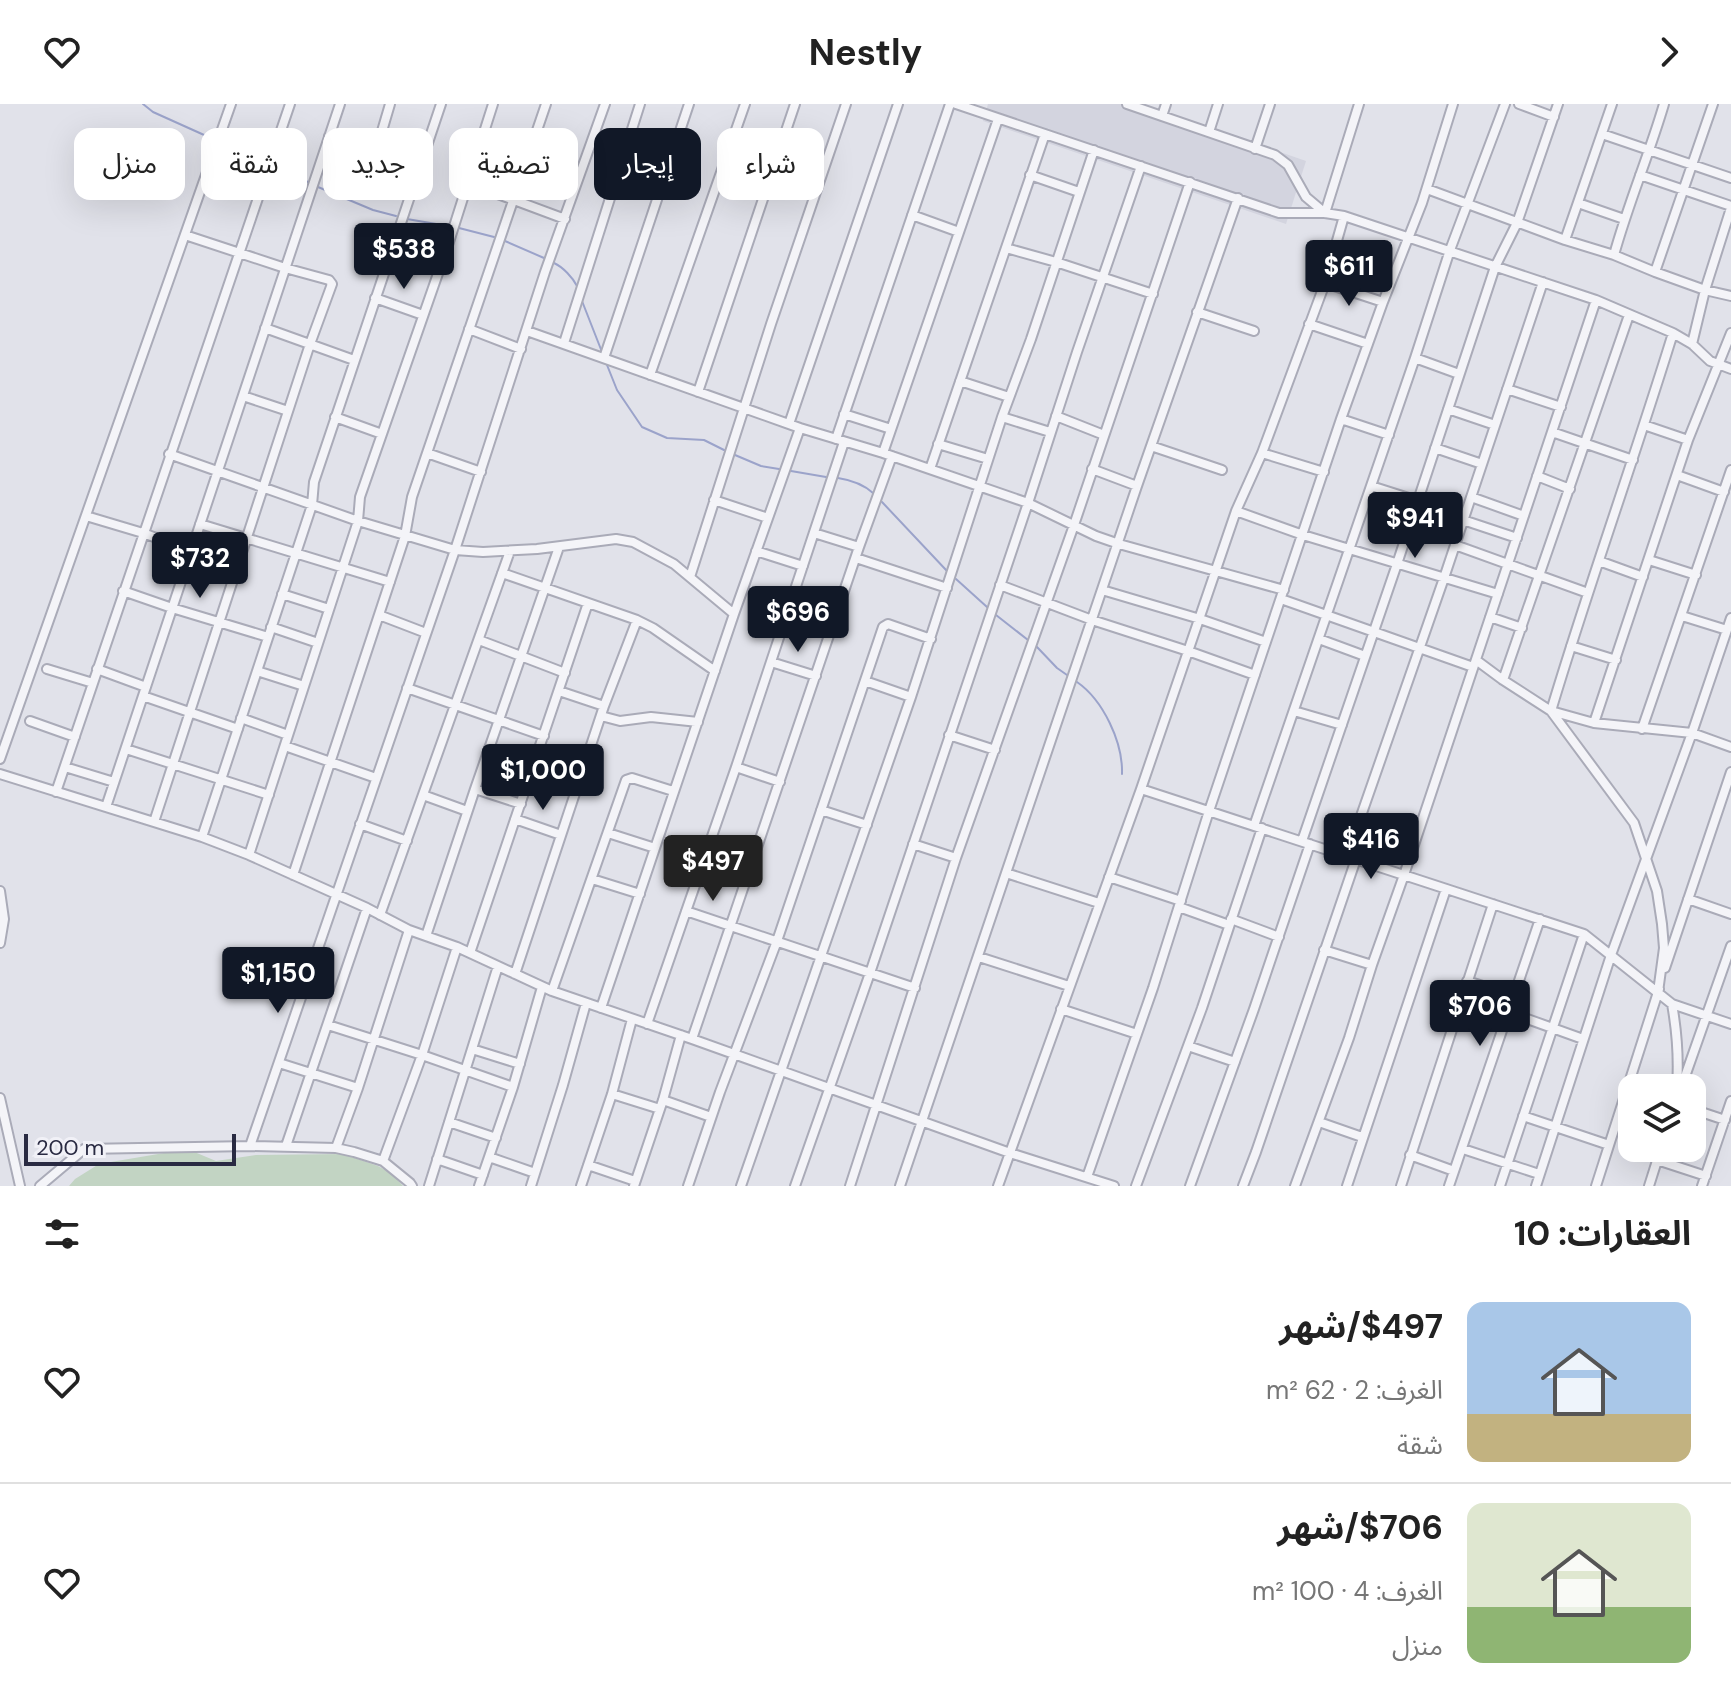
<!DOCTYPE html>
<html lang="ar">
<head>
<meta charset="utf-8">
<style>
  :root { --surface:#fff; --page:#f6f6f6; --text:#222; --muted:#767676; --line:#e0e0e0; --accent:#111827 }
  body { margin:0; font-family:"DM Sans","Noto Sans Arabic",sans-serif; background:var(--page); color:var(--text); direction:rtl; height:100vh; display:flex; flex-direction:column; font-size:30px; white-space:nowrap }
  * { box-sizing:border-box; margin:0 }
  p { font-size:26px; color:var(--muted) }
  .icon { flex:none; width:44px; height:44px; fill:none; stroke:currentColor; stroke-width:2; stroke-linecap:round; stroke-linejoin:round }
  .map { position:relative; height:1082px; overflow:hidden; direction:ltr }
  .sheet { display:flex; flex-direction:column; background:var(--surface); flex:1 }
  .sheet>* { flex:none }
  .hud { position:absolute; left:24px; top:24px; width:800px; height:72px; direction:rtl; display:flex; gap:16px }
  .controls { position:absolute; left:1618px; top:970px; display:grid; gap:16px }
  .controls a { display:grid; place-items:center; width:88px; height:88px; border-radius:16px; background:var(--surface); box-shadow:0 8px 32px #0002; font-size:40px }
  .scale { position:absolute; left:24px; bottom:20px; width:212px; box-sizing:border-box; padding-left:8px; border:4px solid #292a42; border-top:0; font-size:22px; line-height:28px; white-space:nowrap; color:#292a42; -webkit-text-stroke:6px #f1f1f7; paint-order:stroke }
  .price { position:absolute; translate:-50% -68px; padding:0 18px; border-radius:8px; background:var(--accent); color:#fff; font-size:26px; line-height:52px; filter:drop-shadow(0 2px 4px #0008) }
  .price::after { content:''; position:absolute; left:50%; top:48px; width:24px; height:18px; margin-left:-12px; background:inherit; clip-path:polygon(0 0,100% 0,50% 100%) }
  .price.current { background:#222; color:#fff }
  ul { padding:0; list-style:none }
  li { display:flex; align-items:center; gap:24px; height:200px; padding:0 40px }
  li+li { border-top:2px solid var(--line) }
  li span { display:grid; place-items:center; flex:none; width:224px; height:160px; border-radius:16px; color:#555 }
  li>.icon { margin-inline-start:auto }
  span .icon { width:96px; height:96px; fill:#fffc; stroke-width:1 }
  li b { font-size:34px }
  h2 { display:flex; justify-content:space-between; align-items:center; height:96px; padding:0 40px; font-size:34px }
  .pill { padding:0 28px; border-radius:16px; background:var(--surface); box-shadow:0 8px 32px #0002; font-size:28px; line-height:72px }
  .pill.current { background:var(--accent); color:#fff }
  header { display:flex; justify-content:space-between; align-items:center; height:104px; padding:0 40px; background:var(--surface); font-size:36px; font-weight:700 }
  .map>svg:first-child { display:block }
</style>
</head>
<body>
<header><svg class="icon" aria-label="forward" viewBox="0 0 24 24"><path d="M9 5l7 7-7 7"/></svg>Nestly<svg class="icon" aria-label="heart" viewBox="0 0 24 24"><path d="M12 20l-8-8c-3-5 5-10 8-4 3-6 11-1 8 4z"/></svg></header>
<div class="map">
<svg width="1731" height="1082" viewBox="0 0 1731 1082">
  <rect width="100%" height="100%" fill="#e1e2ea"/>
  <path fill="#d3d4df" d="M988,0H1143L1306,57L1286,120L983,17Z"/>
  <path fill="#c2d4c3" d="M192,1047L216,1057L256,1051L343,1050L378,1062L392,1070L403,1082H69L75,1075L99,1060L170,1048Z"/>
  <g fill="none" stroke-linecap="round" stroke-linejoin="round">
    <path stroke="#9ba3ca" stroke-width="2" d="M143,0L153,8L213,35
      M223,39L264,58
      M275,63L308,78
      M318,83L373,106L396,112
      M407,115L448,122
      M459,124L494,133
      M505,137L544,154
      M554,159C563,163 573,174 577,182
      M582,197L602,248
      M607,261L617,286L642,323L667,334L704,336L724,346
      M735,351L761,362L779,365
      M791,367L826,373
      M838,374C851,376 863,380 873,389
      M882,398L947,467
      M956,475L987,503
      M996,511L1028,536
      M1037,543L1057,564L1067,571
      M1077,578C1103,596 1123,638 1122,670"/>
    <defs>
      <path id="street" d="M956,0L1279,109H1325L1344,112L1596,196L1673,229L1692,240L1710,257L1731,265
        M1127,0L1275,51L1288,61L1306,93L1325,109L1359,0
        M1519,0L1554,13
        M1162,12L1166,0
        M1209,28L1218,0
        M1602,30L1731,74
        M329,32L374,46L377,44L390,0
        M1255,45L1270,0
        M1030,71L1079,88
        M1640,71L1731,102
        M468,79L565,115
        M1427,85L1565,136L1614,151L1655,168L1705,186L1731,192
        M1578,99L1624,115
        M912,111L959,128
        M1565,136L1612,0
        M1006,144L1056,158L1153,190
        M1614,151C1628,100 1649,51 1664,0
        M1655,168L1713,0
        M1325,179L1383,198
        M375,194L423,211
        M1197,208L1254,227
        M1309,220L1368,240
        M265,224L354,256
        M469,225L521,245
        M527,227L800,324L883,349L1028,399L1096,432L1119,440L1284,486
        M564,239L640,0
        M1692,240L1705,186L1731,104
        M604,254L689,0
        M1415,254L1459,270
        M650,271L745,0
        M960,277L1009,293
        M1507,285L1561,303
        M698,288L795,0
        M243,292L288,307
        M1448,305L1495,321
        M844,310L891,325
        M1056,312L1104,331
        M335,313L382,330
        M1002,313L1050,328
        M1341,315L1389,331
        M789,320L898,0
        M1644,321L1688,336
        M1552,328L1633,356
        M836,335L950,0
        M938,340L988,355
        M1151,342L1222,366
        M1435,344L1482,360
        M427,349L481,368
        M883,349L998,15
        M1262,349L1324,368
        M169,350L358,417L455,446L483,448L537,445L616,435L633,438L674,460L734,510
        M930,365L1045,30
        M1092,365L1137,382
        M1677,371L1724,388
        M1537,372L1570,385
        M1371,382L1418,397
        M1471,393L1524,412
        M714,396L768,414
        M1236,407L1303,431L1498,490
        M86,412L143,429L191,447
        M1463,416L1517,434
        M200,420L390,478
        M814,429L859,443
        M1455,441L1588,489
        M756,447L803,462
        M856,454L947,484
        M1649,456L1696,471
        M1599,457L1643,473
        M502,469L637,516L653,524L715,567
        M690,473L771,220L846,0
        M1000,481L1092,516L1188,547L1255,571
        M1102,486L1200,515L1266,538
        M123,487L172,504L268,533
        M282,490L329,505
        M1281,495L1473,563
        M379,511L426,529
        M1682,512L1727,526
        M1490,513L1522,524
        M271,523L318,539
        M1319,535L1365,552
        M479,536L565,569
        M1571,542L1616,556
        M1476,556L1503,576L1551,607L1594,619L1692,629L1731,643
        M771,558L816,572
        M47,565L93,579
        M97,565L146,583
        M257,567L304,582
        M1503,576L1629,211
        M865,577L911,593
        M407,584L544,632
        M559,587L604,602
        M143,592L238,625
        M1294,607L1342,621
        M601,612L620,617L651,613L698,618
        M241,614L288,631
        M30,617L75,633
        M1594,619L1688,336L1731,229
        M1642,625L1731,366
        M949,631L995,646
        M285,642L376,674
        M126,645L269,691
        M0,655L231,0
        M65,663L114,678
        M736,663L780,678
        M0,670L202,733L249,751L367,804L409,826L457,843L552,887L692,935L1010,1049L1114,1082
        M475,685L521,700
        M1141,685L1584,830L1672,900L1731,920
        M56,688L290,0
        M423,691L467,707
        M106,703L340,0
        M821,706L867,721
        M515,715L561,731
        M154,718L310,240L332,180L329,176L285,164L185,131
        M360,720L407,737
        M1254,722L1415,254L1450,146L1505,0
        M608,729L655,744
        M202,733L312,401L314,378L441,0
        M1302,737L1397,460L1495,163L1517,119L1558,0
        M913,740L956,754
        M249,751L358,417L360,393L449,138L493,0
        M1347,752L1444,474L1543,178
        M1006,769L1099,799
        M293,771L405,432L412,393L546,0
        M1109,773L1181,797
        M592,775L640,790
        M0,787L4,815L0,839
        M1688,795L1731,810
        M1179,803L1229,821
        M686,807L915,884
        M380,811L510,447
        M1231,815L1279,833
        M426,832L475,685L559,443
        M1324,846L1372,861
        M470,849L588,499
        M979,853L1069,882
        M1665,864L1731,668
        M515,870L604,602L637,516
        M1467,877L1514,892
        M552,887L626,676L632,674L673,687
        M1658,888L1664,844L1662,820L1657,787L1634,719L1551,607C1589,480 1634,356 1673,229
        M1672,900C1677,928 1679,955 1677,984
        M601,904L734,510L800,324
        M1061,905L1137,930
        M1508,908L1583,935
        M647,920L736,663L844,338
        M328,921L422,951L513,983
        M692,935L859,443L892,352
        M1188,942L1235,958
        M472,945L520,960
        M279,959L358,984
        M1681,984L1731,842
        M612,990L660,1005
        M0,994L20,1082
        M663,996L711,1013
        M1692,1005L1725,1016
        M1523,1012L1609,1041
        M449,1018L496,1034
        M1319,1018L1362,1033
        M250,1042L455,446L545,168L605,0
        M286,1042L367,804
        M336,1044L358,984L409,826
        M1463,1045L1539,1070
        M1410,1051L1454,1067
        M489,1053L535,1069
        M437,1055L483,1071
        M1657,1056L1706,1072
        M383,1057L422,951L457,843
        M588,1061L635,1077
        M1087,1073L1153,884L1209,707L1341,315L1383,198L1422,99L1453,0
        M40,1082L84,1045L250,1042L336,1044L354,1048L383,1057L410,1079L412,1082
        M429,1082L498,862
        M479,1082L513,983L542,883
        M531,1082L563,981L586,899
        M581,1082L612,990L632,915
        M634,1082L663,996L681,931
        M688,1082L720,988L777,837L883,523L888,520L931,535
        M741,1082L911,593L1002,313L1031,235L1094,46
        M795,1082L870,869L1028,399L1077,248L1141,62
        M850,1082L956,754L1074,421L1190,78
        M900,1082L1137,382L1238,94
        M998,1082L1141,685L1236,407L1262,349L1325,179L1344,112
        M1136,1082L1202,904L1262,724
        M1190,1082L1254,905L1310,740
        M1243,1082L1256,1048L1356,755
        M1295,1082L1349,934L1372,861L1404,771L1596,196
        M1347,1082L1446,785
        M1401,1082L1493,800
        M1449,1082L1540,815
        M1500,1082L1584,830
        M1536,1082L1611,851L1692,629L1731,514
        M1596,1082L1659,885
        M1649,1082L1661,1044
        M1702,1082L1731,997"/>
    </defs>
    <use href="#street" stroke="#aaabb8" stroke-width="12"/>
    <use href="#street" stroke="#f4f4f8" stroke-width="8"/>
  </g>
</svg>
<div class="controls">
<a><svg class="icon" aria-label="layers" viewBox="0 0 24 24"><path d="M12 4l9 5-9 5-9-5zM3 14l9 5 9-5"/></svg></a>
</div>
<div class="scale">200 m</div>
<b class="price" style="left:404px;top:187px">$538</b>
<b class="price" style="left:1349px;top:204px">$611</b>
<b class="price" style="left:1415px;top:456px">$941</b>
<b class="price" style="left:200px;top:496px">$732</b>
<b class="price" style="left:798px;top:550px">$696</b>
<b class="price" style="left:543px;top:708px">$1,000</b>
<b class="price" style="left:1371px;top:777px">$416</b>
<b class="price current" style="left:713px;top:799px">$497</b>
<b class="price" style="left:278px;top:911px">$1,150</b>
<b class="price" style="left:1480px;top:944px">$706</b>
<div class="hud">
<a class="pill">شراء</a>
<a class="pill current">إيجار</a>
<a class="pill">تصفية</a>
<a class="pill">جديد</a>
<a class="pill">شقة</a>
<a class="pill">منزل</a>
</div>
</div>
<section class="sheet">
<h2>العقارات: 10<svg class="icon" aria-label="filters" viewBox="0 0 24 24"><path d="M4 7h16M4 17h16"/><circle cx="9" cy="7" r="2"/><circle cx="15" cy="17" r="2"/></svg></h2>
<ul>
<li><span style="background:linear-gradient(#a9c7e8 70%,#c2b280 0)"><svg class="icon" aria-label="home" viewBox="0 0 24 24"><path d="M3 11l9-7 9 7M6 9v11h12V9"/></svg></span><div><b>$497/شهر</b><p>الغرف: 2 · 62 m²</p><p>شقة</p></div><svg class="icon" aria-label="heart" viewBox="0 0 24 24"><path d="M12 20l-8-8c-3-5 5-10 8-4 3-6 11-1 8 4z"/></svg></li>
<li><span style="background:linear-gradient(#dfe7d0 65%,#8fb573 0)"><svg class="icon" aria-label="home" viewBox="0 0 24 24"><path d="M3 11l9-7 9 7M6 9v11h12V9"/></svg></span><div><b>$706/شهر</b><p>الغرف: 4 · 100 m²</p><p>منزل</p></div><svg class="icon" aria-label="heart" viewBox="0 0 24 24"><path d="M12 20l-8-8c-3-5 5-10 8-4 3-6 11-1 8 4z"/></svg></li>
</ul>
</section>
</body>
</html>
